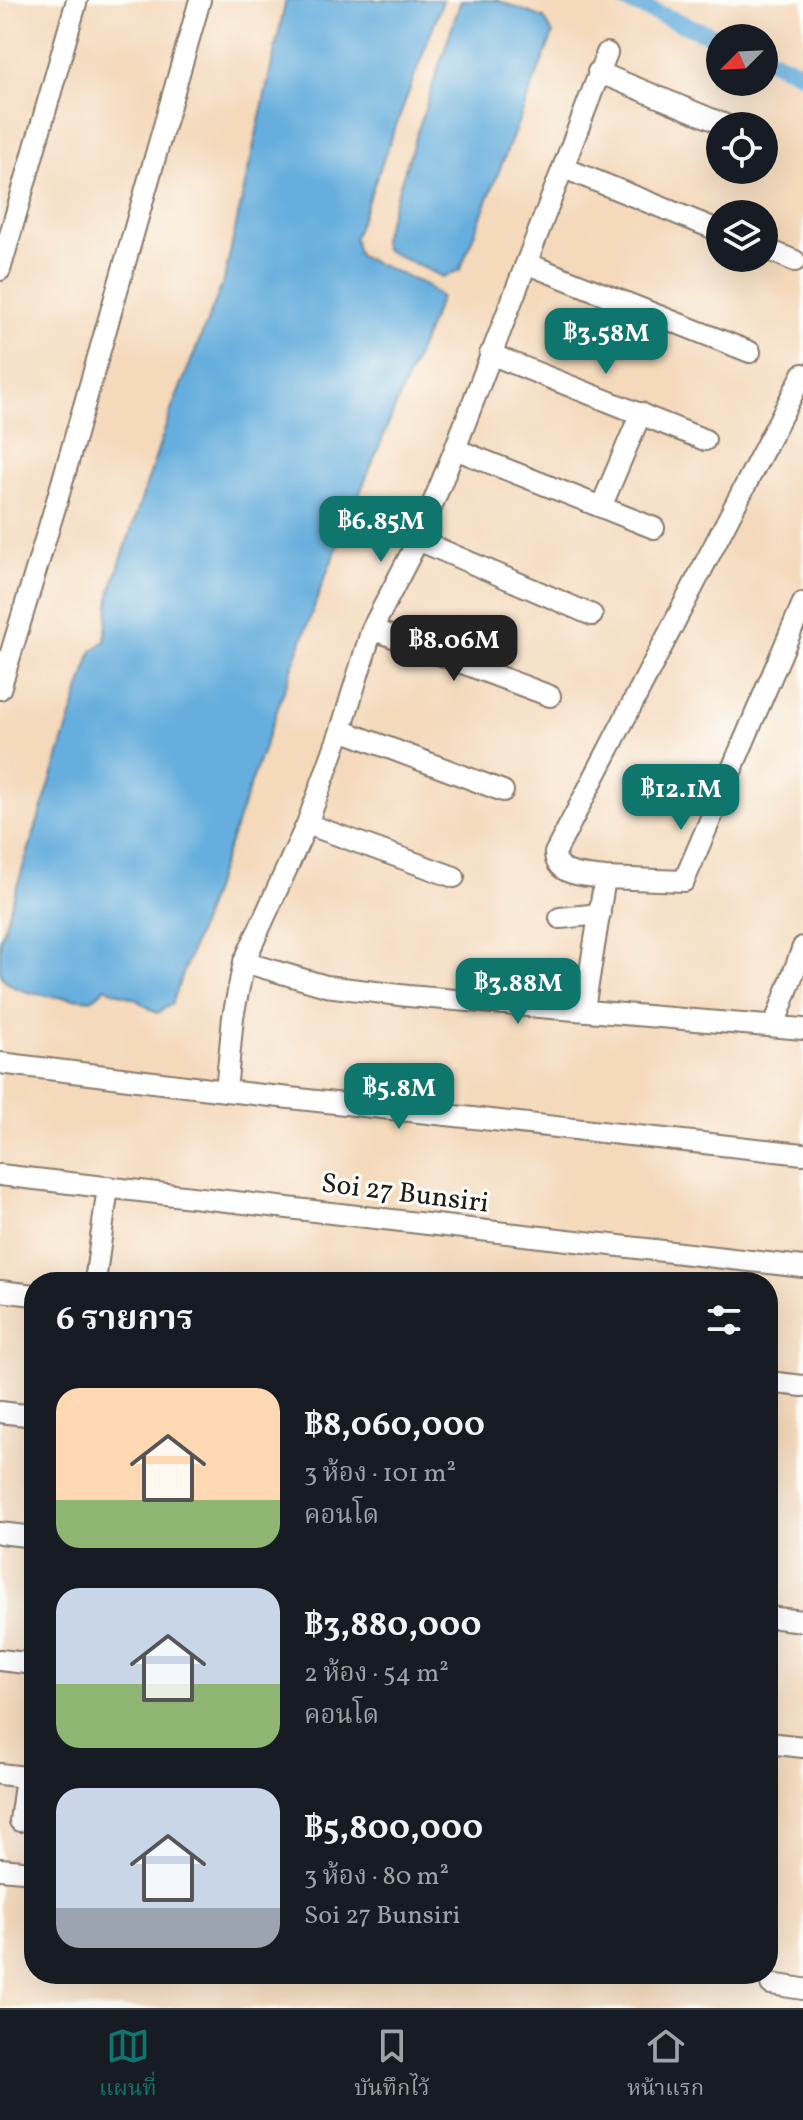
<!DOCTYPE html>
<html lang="th">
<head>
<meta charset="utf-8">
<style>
  :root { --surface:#171b24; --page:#20242c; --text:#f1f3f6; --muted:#9ea1a6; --line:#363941; --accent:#0f766e }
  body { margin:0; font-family:Vollkorn,"Noto Serif Thai",serif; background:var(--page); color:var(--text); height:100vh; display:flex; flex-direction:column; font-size:30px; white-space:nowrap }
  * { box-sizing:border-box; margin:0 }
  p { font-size:26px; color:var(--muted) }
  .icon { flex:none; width:44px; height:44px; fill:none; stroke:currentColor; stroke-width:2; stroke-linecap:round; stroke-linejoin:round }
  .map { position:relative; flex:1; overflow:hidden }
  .sheet { position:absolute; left:24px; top:1272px; width:754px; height:712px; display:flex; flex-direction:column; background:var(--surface); border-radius:32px; box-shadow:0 8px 32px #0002 }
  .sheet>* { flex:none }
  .needle { width:52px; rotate:246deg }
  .tools { position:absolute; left:706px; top:24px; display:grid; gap:16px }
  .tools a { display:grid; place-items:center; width:72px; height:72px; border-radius:50%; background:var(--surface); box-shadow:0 8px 32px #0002; font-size:40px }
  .price { position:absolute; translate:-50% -68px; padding:0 18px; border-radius:16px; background:var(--accent); color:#fff; font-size:26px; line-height:52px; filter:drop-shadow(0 2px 4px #0008) }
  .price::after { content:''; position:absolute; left:50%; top:48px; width:24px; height:18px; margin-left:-12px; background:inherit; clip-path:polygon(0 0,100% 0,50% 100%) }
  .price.current { background:#222; color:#fff }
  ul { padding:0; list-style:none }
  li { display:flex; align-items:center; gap:24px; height:200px; padding:0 32px }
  li span { display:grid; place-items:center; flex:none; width:224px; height:160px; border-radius:24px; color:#555 }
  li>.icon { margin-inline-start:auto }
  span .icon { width:96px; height:96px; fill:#fffc; stroke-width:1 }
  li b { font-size:34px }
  h2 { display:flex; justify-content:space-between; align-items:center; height:96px; padding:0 32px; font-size:34px }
  .tabs { display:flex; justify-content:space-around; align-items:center; height:112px; border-top:2px solid var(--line); background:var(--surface); font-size:22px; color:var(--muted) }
  .tabs a { display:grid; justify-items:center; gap:4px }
  .tabs .current { color:var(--accent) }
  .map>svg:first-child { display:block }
</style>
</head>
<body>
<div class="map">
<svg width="803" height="2008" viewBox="0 0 803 2008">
  <rect width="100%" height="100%" fill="#fdfcf7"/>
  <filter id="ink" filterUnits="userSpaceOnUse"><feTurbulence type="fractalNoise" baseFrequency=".0125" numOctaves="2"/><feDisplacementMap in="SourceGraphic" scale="16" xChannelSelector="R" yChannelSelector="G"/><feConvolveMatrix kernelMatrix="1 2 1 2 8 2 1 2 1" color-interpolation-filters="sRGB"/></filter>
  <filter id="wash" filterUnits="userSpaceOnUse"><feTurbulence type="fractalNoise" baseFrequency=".006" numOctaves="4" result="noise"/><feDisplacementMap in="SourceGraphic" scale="32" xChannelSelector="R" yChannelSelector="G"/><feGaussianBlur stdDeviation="1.8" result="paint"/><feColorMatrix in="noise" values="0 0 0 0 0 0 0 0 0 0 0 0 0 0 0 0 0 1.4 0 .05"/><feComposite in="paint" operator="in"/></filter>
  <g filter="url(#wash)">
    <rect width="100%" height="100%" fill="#f4d9bb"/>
    <path fill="#66aedd" stroke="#41657c" stroke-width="2" d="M286,0H443L354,238L359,256L426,285L441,297L323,582L172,1004L157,1013L135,999L106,988L91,1000C68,997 6,998 0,971C0,962 0,949 0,940L92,651L105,641L111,590L172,408L224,280Z
      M461,0H496L544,18L553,34L460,270L443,277L385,250L382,239Z"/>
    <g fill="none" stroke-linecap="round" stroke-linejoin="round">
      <path stroke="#66aedd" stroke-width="18" d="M625,0L720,39
        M764,57L803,74"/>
    </g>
  </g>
  <g filter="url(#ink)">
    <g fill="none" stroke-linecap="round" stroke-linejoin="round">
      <defs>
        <path id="minor" d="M598,72L728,126
          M564,168L720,231
          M764,248L795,261
          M528,264L750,352
          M0,270L77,0
          M490,354L705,440
          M455,449L654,528
          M601,507L641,413
          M418,540L592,615
          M372,629L550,696
          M0,689L56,504L200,0
          M341,730L503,791
          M307,824L454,877
          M605,878C586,875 556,877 555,853L803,374
          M560,918L600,914
          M244,962L326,986L408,996L803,1029
          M584,1009L605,878L684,881L803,603
          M774,1026L803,947
          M0,1063L226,1091L803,1154
          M226,1091L233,1017L244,962L307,824L341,730L372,629L418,540L455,449L607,53
          M0,1175L803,1267
          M95,1282L108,1187
          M0,1291L34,1295
          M768,1382L803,1386
          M0,1412L34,1416
          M0,1533L34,1537
          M768,1617L803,1621
          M0,1660L34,1664
          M768,1743L803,1747
          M0,1774L34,1778
          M20,1821L26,1777
          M0,1869L34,1872
          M771,1984L803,1989"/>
      </defs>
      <use href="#minor" stroke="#887a6c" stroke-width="24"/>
      <use href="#minor" stroke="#fff" stroke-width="20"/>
    </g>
  </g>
  <g text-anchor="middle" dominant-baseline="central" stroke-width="6" stroke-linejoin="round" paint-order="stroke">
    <g font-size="28" fill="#1c1c1c" stroke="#fdfcf7">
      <text transform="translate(405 1194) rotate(7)">Soi 27 Bunsiri</text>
    </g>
  </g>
</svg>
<div class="tools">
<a><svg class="needle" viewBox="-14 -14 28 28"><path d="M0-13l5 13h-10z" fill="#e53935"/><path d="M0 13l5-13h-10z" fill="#9ea1a6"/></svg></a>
<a><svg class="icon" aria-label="locate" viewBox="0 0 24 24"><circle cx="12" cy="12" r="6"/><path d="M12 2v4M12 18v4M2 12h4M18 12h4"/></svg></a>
<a><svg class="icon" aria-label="layers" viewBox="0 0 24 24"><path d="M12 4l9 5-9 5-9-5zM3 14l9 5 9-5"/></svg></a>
</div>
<b class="price" style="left:606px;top:376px">฿3.58M</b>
<b class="price" style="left:381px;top:564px">฿6.85M</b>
<b class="price current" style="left:454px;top:683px">฿8.06M</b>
<b class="price" style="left:681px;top:832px">฿12.1M</b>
<b class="price" style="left:518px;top:1026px">฿3.88M</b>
<b class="price" style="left:399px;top:1131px">฿5.8M</b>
<section class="sheet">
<h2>6 รายการ<svg class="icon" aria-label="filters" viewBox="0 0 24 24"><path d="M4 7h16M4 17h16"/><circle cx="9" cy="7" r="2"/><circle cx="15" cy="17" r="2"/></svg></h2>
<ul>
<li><span style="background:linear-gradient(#ffd9b3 70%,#8fb573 0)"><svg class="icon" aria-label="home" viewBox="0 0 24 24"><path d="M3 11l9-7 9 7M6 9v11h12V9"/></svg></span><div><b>฿8,060,000</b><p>3 ห้อง · 101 m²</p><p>คอนโด</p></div></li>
<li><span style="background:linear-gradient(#c9d6e8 60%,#8fb573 0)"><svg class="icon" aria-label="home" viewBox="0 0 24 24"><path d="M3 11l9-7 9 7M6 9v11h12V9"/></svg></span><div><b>฿3,880,000</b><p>2 ห้อง · 54 m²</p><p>คอนโด</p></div></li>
<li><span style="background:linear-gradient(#c9d6e8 75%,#9aa5b1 0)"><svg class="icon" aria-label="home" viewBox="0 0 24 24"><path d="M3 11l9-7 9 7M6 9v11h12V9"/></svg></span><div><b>฿5,800,000</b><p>3 ห้อง · 80 m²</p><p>Soi 27 Bunsiri</p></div></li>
</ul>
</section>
</div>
<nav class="tabs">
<a class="current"><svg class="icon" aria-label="map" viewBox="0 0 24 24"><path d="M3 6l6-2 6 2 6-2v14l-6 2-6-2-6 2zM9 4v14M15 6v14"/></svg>แผนที่</a>
<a><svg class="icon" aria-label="saved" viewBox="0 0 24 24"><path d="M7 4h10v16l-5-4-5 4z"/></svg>บันทึกไว้</a>
<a><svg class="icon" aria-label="home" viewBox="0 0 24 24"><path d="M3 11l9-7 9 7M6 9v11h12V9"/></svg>หน้าแรก</a>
</nav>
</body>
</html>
